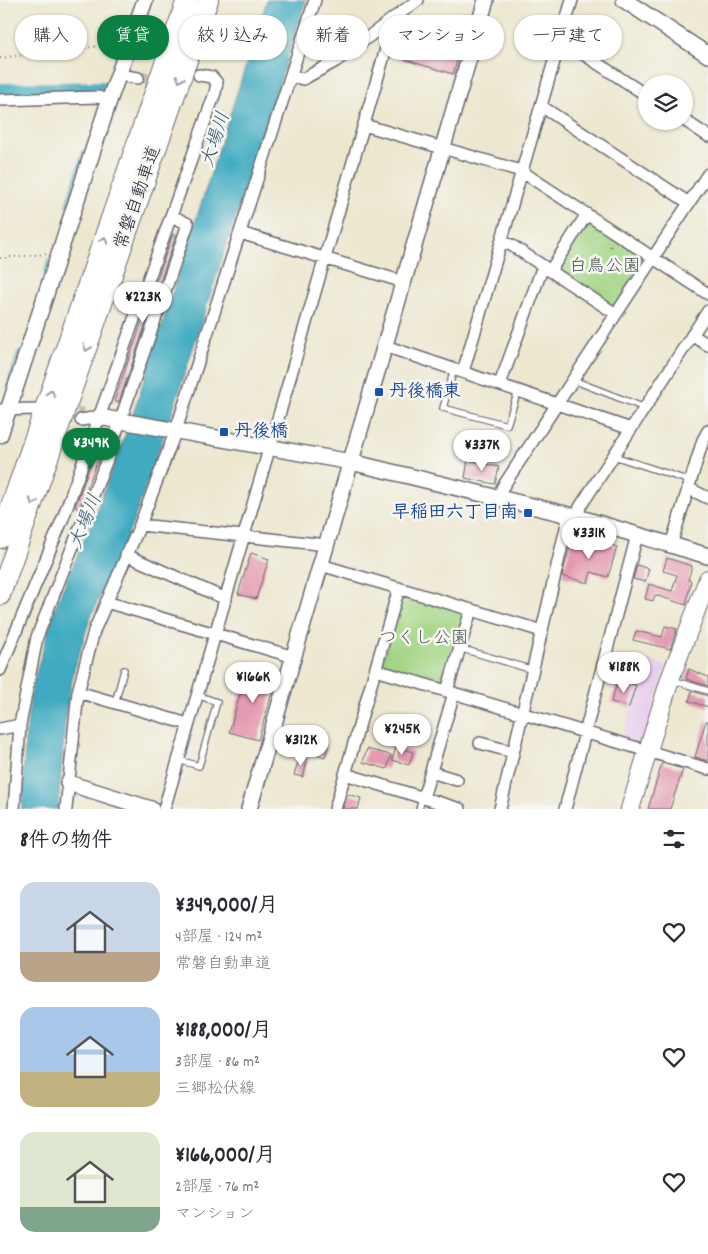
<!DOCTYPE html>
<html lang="ja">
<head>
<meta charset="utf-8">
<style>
  :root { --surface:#fff; --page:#f2f2f3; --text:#2b2b33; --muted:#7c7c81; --accent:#0b8043 }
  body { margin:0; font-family:Dekko,"Klee One",sans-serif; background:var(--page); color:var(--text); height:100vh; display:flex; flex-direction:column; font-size:19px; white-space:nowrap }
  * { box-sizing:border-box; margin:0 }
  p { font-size:16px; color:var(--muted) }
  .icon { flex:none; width:28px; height:28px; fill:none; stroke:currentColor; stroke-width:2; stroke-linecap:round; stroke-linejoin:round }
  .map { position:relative; height:809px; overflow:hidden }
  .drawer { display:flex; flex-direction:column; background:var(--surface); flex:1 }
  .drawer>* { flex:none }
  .top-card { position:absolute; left:15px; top:15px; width:679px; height:45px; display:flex; gap:10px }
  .controls { position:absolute; left:638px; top:75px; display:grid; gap:10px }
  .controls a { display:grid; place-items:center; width:55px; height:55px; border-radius:50%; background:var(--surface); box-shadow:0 1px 4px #0004; font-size:25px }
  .price { position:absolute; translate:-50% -42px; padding:0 11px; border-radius:18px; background:#fff; color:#222; font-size:16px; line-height:32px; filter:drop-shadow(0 1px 2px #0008) }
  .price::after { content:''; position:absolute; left:50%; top:30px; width:15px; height:11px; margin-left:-8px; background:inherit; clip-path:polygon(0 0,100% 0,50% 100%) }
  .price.active { background:var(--accent); color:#fff }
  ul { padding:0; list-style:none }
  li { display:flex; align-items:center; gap:15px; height:125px; padding:0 20px }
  li span { display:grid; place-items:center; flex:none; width:140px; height:100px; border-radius:15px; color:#555 }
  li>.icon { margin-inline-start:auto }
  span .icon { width:60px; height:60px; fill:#fffc; stroke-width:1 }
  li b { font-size:21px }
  h2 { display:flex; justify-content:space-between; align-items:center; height:60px; padding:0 20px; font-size:21px }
  .chip { padding:0 18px; border-radius:22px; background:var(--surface); box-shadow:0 1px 4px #0004; font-size:18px; line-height:45px }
  .chip.active { background:var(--accent); color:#fff }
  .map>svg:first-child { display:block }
</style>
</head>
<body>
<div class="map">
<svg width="708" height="809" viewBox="0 0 708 809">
  <rect width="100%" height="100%" fill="#f6f6f2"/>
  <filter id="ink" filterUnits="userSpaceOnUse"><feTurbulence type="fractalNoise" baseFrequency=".02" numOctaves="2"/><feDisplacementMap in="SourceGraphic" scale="10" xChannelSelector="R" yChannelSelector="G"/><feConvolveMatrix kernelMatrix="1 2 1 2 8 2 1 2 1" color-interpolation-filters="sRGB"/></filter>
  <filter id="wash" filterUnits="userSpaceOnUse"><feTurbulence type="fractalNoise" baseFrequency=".0096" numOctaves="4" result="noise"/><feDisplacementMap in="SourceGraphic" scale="20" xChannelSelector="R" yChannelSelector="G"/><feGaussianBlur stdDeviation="1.12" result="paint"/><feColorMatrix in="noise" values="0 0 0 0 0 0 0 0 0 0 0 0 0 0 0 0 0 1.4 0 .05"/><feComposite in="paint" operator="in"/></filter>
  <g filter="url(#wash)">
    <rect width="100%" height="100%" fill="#ede7cf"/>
    <path fill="#e9d1ed" d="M648,659L667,666L644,740L640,743L622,738L631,709L610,702L617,679L641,686Z"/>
    <path fill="#a3d584" stroke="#627c60" d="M588,222L648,259L614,307L556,268Z
      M403,593L466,612L445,684L381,666Z"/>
    <path fill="#41abc0" stroke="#32667e" d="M267,0H306L170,419L132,525L91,616L75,666L66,711L58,809H22L25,741L32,687L56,605L94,517L133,414Z"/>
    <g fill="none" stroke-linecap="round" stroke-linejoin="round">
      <path stroke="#41abc0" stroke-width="3" d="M67,205L84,150
        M45,274L49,260
        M7,387L19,352"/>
      <path stroke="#41abc0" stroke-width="18" d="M0,92L105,90"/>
    </g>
    <g id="blocks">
      <path fill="#e49ab0" d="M410,20L465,35L453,74L392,56L401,25L408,27Z
        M173,234L176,235L119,402L114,401Z
        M104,434L107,435L79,509L75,507L100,436L103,437Z
        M468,460L499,467L495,484L465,478Z
        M572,539L601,545L603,539L610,541L609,544L617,547L608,577L591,572L588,583L562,576Z
        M251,553L269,559L256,599L238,594Z
        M667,558L692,566L688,580L691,581L686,605L655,595L653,601L645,599L649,584L672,591L677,575L663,571Z
        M637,565L649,569L645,582L633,579Z
        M665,626L677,629L670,649L633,640L636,631L662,637Z
        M248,667L277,676L258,740L229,732Z
        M689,669L708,677V686L686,679Z
        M618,680L636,685L629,707L611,702Z
        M692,691L708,696V707L689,701Z
        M706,721H708V761L695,757Z
        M315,742L328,746L325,757L311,753Z
        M396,747L413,752L409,765L392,760Z
        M367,749L391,755L387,769L363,762Z
        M300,756L308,759L303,777L294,775Z
        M662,763L683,769L670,809H648Z
        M347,794L361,798L358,809H343Z"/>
    </g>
  </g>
  <g filter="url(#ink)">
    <use href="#blocks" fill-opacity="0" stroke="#69676f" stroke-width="1"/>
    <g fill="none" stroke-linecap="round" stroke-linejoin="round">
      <path stroke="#c4c0b1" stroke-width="11" stroke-dasharray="11 5.5" stroke-linecap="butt" d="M138,78L165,76
        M61,411L84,413"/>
      <defs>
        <path id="lane" d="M454,369L443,408L507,425L518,391
          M573,380L645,408
          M614,456L690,481
          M459,648L533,670
          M672,680L708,691
          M115,703L124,670
          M179,760L199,766L217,702L197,695
          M419,809L422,798"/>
        <path id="street" d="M560,39L646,95
          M118,75L138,78
          M291,76L303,79L336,61L418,0
          M0,100L98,97L109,101
          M541,106L689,203
          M684,120L708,136
          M364,125L521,171L708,294
          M240,233L404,282
          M501,242L511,245L616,314
          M550,271L587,214
          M692,335L708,345
          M385,346L631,429
          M463,372L572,0
          M500,384L543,266
          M0,410L35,409
          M81,420L99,417
          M688,488L708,498
          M500,498L502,488L708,174
          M577,517L580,507L708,311
          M140,525L327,545
          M671,545L703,440L708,431
          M126,555L226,599
          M321,565L542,631
          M106,602L294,657
          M0,670L63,518L215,93L217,83L212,77L199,75
          M376,670L708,769
          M447,691L471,610
          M78,692L188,724
          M0,729L20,725
          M480,743L513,752
          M431,772L457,780
          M345,774L460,809
          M423,798L454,693
          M14,809L20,725L37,637L106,462L188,224L172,216
          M66,809L78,692L94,631L140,525L176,430L315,0
          M164,809L395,18
          M335,809L399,588
          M500,809L569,515
          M565,809L637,535"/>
        <path id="secondary" d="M624,0L708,55
          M99,417L351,462L577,517L708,556
          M0,435L109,101L145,0
          M68,783L151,809
          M249,809L486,0"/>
        <path id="primary" d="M630,809L670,679L708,579"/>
        <path id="highway" d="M0,538L187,0
          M0,595L208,0"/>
      </defs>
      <use href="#lane" stroke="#69676f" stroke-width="8"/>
      <use href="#street" stroke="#69676f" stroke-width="14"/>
      <use href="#secondary" stroke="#69676f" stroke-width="18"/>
      <use href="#primary" stroke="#69676f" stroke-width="20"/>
      <use href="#highway" stroke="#69676f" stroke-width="22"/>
      <path stroke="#69676f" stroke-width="2" stroke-dasharray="1 4" stroke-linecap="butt" d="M0,58L117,44
        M610,247L613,243
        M0,258L47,254"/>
      <use href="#lane" stroke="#fff" stroke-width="5.5"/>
      <use href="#street" stroke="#fff" stroke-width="11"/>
      <use href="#secondary" stroke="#fff" stroke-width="15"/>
      <use href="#primary" stroke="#fff" stroke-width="18"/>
      <use href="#highway" stroke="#fff" stroke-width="20"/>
    </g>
    <defs><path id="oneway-chevron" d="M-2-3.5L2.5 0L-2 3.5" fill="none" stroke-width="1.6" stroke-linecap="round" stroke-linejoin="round" transform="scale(1.25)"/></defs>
    <g stroke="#9c9ca7">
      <use href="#oneway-chevron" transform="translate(180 79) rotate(109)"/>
      <use href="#oneway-chevron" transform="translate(104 240) rotate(-71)"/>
      <use href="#oneway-chevron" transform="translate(87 348) rotate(109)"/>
      <use href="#oneway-chevron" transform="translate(51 393) rotate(-71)"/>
      <use href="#oneway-chevron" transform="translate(33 502) rotate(110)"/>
    </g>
  </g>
  <g fill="#1a4fb4" stroke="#f6f6f2" stroke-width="2">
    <rect x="374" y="387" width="10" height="10" rx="2.5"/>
    <rect x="219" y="427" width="10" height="10" rx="2.5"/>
    <rect x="523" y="508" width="10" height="10" rx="2.5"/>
  </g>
  <g text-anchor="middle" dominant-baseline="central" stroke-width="5" stroke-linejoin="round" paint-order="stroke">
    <g font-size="18" fill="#22223b" stroke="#f6f6f2">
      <text transform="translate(139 198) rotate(-71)">常磐自動車道</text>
    </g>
    <g font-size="18" fill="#495851" stroke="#f6f6f2">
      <text x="605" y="267">白鳥公園</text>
      <text x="424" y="639">つくし公園</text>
    </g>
    <g font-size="18" font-weight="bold" fill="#164399" stroke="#f6f6f2" text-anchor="start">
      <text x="389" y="392">丹後橋東</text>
      <text x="234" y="432">丹後橋</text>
      <text x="518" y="513" text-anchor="end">早稲田六丁目南</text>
    </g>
    <g font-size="19" font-style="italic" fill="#2e5970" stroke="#f6f6f2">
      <text transform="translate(217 140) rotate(-72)">大場川</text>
      <text transform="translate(87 522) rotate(-68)">大場川</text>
    </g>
  </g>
</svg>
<div class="controls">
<a><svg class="icon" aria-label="layers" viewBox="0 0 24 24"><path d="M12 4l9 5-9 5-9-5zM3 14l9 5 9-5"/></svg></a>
</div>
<b class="price" style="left:143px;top:324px">¥223K</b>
<b class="price active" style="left:91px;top:470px">¥349K</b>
<b class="price" style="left:482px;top:472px">¥337K</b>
<b class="price" style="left:589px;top:560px">¥331K</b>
<b class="price" style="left:624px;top:694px">¥188K</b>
<b class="price" style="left:253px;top:704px">¥166K</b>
<b class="price" style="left:402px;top:756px">¥245K</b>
<b class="price" style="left:301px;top:767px">¥312K</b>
<div class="top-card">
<a class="chip">購入</a>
<a class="chip active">賃貸</a>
<a class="chip">絞り込み</a>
<a class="chip">新着</a>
<a class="chip">マンション</a>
<a class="chip">一戸建て</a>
</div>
</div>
<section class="drawer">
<h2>8件の物件<svg class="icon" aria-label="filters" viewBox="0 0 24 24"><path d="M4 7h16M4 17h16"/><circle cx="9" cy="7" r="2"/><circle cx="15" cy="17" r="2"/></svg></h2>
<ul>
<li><span style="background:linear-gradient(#c9d6e8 70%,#b9a48a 0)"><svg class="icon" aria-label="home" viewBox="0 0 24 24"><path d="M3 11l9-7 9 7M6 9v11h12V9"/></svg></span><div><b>¥349,000/月</b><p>4部屋 · 124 m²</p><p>常磐自動車道</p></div><svg class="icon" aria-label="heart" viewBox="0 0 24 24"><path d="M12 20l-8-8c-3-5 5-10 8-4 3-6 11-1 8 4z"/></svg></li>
<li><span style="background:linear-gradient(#a9c7e8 65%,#c2b280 0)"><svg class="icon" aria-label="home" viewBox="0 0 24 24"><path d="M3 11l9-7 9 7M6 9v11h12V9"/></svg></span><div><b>¥188,000/月</b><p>3部屋 · 86 m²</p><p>三郷松伏線</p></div><svg class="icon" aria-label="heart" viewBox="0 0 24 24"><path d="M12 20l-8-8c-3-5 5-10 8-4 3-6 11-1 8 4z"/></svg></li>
<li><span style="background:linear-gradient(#dfe7d0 75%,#7fa58c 0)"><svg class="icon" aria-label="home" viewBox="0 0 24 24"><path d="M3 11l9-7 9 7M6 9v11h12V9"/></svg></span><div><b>¥166,000/月</b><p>2部屋 · 76 m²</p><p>マンション</p></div><svg class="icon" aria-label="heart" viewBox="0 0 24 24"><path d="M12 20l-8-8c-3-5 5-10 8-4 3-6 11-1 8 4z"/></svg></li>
</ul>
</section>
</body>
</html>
